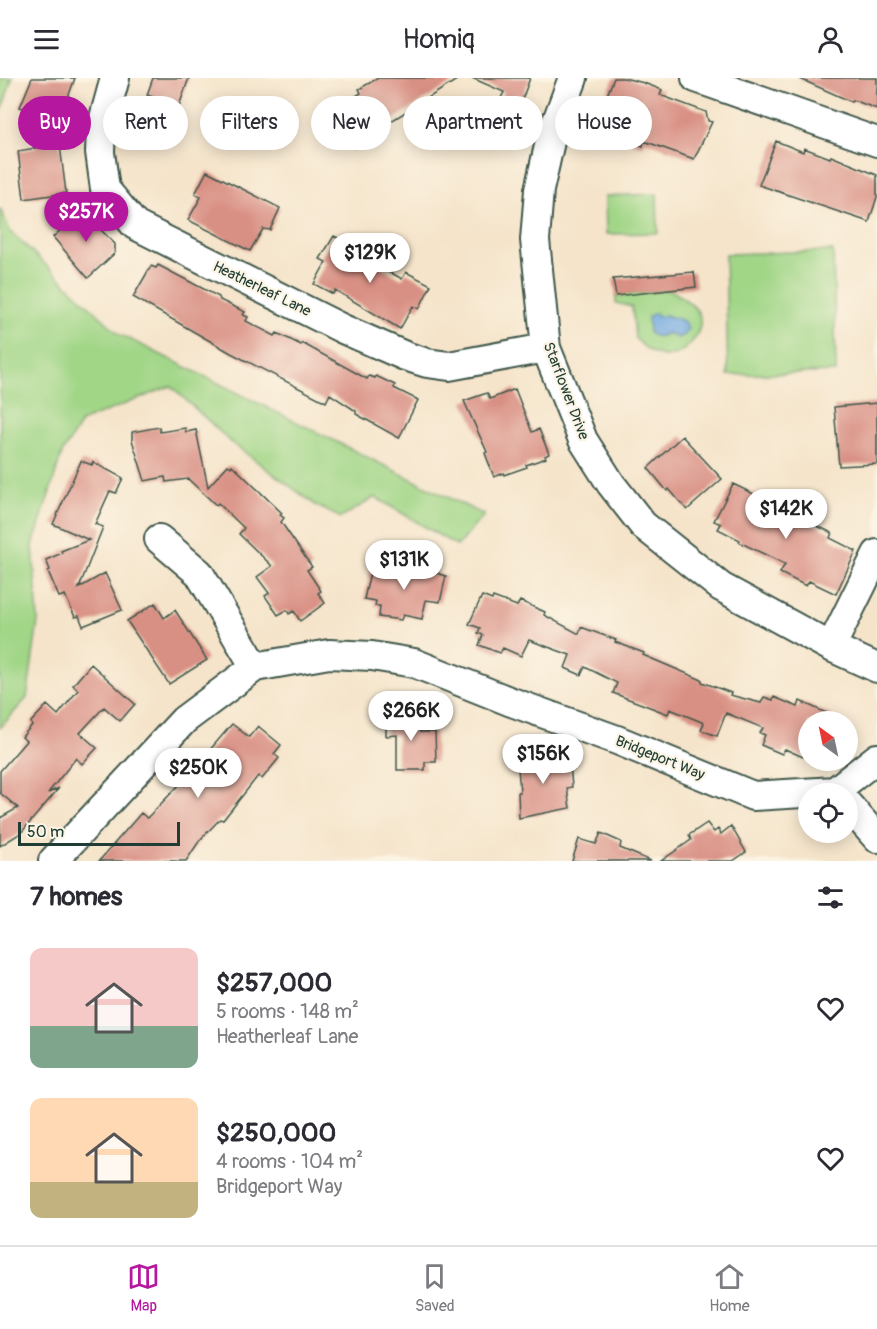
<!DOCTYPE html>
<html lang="en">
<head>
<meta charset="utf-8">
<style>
  :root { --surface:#fff; --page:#f2f2f3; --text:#2b2b33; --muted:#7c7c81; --line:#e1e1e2; --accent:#b5179e }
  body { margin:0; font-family:Pangolin,sans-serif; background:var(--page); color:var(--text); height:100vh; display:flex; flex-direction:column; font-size:22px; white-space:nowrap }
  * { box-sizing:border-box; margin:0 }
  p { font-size:20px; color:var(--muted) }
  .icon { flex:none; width:33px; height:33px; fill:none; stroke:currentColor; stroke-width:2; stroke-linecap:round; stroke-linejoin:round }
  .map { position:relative; height:783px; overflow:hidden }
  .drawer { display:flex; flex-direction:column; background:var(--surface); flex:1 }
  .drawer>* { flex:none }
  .guide { position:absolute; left:18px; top:18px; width:842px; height:54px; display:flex; gap:12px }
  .needle { width:39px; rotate:327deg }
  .buttons { position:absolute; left:798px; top:633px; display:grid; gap:12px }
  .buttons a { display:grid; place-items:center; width:60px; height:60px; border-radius:50%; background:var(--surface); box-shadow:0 3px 15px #0003; font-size:30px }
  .scale { position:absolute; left:18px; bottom:15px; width:162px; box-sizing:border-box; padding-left:6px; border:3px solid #1f3d34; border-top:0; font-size:16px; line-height:21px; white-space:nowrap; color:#1f3d34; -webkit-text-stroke:4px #fcf5e5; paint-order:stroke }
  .price { position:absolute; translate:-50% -51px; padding:0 14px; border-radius:21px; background:#fff; color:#222; font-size:20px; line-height:39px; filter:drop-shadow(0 2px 3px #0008) }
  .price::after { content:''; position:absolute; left:50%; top:36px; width:18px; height:14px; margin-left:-9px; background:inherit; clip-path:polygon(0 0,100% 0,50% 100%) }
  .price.on { background:var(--accent); color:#fff }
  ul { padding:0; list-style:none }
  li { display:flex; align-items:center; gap:18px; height:150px; padding:0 30px }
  li span { display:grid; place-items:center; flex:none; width:168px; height:120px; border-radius:12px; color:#555 }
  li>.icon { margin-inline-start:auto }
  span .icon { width:72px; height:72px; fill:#fffc; stroke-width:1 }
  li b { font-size:26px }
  h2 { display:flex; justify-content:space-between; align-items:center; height:72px; padding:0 30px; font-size:26px }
  .tag { padding:0 21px; border-radius:27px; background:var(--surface); box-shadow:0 3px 15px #0003; font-size:21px; line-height:54px }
  .tag.on { background:var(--accent); color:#fff }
  header { display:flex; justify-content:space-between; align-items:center; height:78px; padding:0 30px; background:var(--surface); font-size:27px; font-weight:600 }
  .tabs { display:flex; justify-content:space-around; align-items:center; height:84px; border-top:2px solid var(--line); background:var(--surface); font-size:16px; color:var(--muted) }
  .tabs a { display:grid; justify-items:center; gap:3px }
  .tabs .on { color:var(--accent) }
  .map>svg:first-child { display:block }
</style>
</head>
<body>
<header><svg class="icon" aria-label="menu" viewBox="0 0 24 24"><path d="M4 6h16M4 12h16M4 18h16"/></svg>Homiq<svg class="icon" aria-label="person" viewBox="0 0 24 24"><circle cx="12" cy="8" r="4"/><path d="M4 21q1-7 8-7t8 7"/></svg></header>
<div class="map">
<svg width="877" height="783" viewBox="0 0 877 783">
  <rect width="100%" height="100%" fill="#fcf5e5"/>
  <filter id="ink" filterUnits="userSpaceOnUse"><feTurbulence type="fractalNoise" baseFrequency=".0167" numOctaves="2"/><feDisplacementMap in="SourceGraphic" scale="12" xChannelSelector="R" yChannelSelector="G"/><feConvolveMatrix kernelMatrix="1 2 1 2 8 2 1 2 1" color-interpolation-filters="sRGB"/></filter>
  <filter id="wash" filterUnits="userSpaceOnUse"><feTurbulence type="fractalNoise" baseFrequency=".008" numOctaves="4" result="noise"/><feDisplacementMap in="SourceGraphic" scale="24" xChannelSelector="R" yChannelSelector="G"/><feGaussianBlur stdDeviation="1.35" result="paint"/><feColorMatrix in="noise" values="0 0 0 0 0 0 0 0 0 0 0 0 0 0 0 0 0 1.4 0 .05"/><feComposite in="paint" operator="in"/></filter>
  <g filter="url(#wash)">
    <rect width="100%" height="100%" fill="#f5e4ca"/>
    <path fill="#a1d687" stroke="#608a5e" stroke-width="1.5" d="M0,0H12L0,38Z
      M657,116L658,155L606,156L605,118Z
      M0,130L10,153L119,256L484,437L457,468L375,419L341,440L317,428L232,365L171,308L82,343L62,375L33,467L38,543L27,620L0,650Z
      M833,173L836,294L728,297L725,176Z
      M671,212C680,218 694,226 699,236C706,254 684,279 666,278C651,277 644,269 635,260L632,229L616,225V218Z"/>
    <path fill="#74aae2" stroke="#4a748b" stroke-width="1.5" d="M655,235L658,239L666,237C676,242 683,238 688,250L685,256L678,260L667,255C660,259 656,260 649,255L648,239Z"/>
    <g id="blocks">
      <path fill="#d99084" d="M32,0H75L60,42L20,29Z
        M153,0H189L179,28L147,17Z
        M378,0H460L391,43L354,70L331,34L361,15L359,11Z
        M472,0H530L519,30L500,22L504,14Z
        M614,0H624L644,5L662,12L660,17L706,34L708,43L712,44L694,81L644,63L643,68L585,48L598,20L605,22Z
        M798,0H877V31L853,22L852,24Z
        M59,59L66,115L24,121L18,73L36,70L35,63Z
        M776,63L803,74L804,70L830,80L831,78L877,97V119L869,144L759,107Z
        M207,93L280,130L270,152L263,151L250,173L188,142L201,119L195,116Z
        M83,132L86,137L89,134L103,150L101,152L115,166V175L88,200L53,159Z
        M334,158L356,169L354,174L402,201L406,194L431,207L419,231L413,228L400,251L335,212L333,216L314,206L326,184L320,181Z
        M158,187L219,219L220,222L245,234L243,237L248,239L246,243L275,258L277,255L301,267L302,265L367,301L369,298L375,300L376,298L395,307L394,310L418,322L399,360L356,336V333L330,316L326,324L231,275L133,219L151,188L156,190Z
        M694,194L696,209L616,218L613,201Z
        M515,311L532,354L539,351L549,376L545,378L546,380L526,387L527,389L504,397V395L494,399L485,375L487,374L464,323L487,315L490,321Z
        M877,325V386L839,388L834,329Z
        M159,349L160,354L185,350L186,354L196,352L208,409L228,387L231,389L232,387L282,435L280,437L284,440L281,444L312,489L307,492L321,513L318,515L325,525L300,543L294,533L289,536L287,532L278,537L265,518L269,515L257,499L272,488L239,456L244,450L218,425L216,427L188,401L166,404L165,399L145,403L132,362V354Z
        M682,358L722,401L687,432L669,411L667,413L648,390Z
        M81,383L92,387L93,384L123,400L116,415L110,413L95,446L103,449L79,510L105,495L122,532L83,548L79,538L75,539L65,517L59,519L48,493L50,492L46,482L62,475L61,473L89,462L53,446Z
        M733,406L760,419L759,421L832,455L830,460L856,473L836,516L809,503L806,508L780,495L785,486L739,464L740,462L718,451L721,446L714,443Z
        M409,487L436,492V495L446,498L440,524L426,522L422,541L403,537L401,542L379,539L380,528H375L376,523L364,521L371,490L382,492V489L407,492Z
        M482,518L492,522L493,519L517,528L520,523L545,534L544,537L579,556L581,549L616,562L615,564L644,575L643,577L702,602V604L731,615L730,617L761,625L764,619L773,622L774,619L798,629L800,623L846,644H808V667L803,679L785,671L782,676L761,667L765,657L760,655L763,650L726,635L717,658L701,652L704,645L670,631L668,636L613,615L617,605L585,589L581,597L565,590L570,577L529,562L521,578L503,570L500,575L479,567L483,557L478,555L480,550L469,546Z
        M155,525L164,540L175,532L207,582L169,606L127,543Z
        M91,586L135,626L120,643L104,629L80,655L97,670L82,686L76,680L48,715L59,710L21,755L0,768V740L18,730L0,715V693L26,663L22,659L32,647L31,644L47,627L58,637L78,612L73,607Z
        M416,637V639H420V654H435L436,684H425V692H397V657L386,658V638Z
        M232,646L249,659L258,648L281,667L274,676L279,680L262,701L258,698L223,742L220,741L200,762L186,783H99L141,735L147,740L183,703L175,697L189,680L197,687Z
        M551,673L554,688L570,686L572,709L567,710L570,730L519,740L518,714H520L518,690L524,676Z
        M707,745L714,754L718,751L721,756L731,748L746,774L733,783H661L691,762L689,757Z
        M601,755L621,764L620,770L651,783H572L579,761L596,766Z"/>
    </g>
  </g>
  <g filter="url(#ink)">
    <use href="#blocks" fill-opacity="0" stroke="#3f564a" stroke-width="1.5"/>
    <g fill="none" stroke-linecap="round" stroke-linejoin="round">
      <defs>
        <path id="minor" d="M115,0L101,51L100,74L105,111L135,147L343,251L405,278L427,285L449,288L546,270
          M573,0L551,59L539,112L535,162L546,270L583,362L611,406L643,447L721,509L831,569L877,590
          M696,0L877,64
          M159,461L199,495L255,589
          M831,569L877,476
          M848,727L877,760
          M53,783L184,642L255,589L329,576L372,578L414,585L509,623L617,662L753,718L835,713L877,680"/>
      </defs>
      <use href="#minor" stroke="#3f564a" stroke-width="32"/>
      <use href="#minor" stroke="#fff" stroke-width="28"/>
    </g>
  </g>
  <g text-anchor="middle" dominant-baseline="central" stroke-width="4.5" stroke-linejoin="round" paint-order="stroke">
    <g font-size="15" fill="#1f3d34" stroke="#fcf5e5">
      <text transform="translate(262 211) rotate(26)">Heatherleaf Lane</text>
      <text transform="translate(566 313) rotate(69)">Starflower Drive</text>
      <text transform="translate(660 680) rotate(22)">Bridgeport Way</text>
    </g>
  </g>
</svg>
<div class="buttons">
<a><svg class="needle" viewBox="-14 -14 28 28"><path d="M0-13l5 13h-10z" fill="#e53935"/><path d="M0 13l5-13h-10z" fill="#7c7c81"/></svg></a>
<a><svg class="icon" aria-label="locate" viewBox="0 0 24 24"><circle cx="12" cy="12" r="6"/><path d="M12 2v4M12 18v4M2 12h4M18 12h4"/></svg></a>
</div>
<div class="scale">50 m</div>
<b class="price on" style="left:86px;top:165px">$257K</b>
<b class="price" style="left:370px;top:206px">$129K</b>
<b class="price" style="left:786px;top:462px">$142K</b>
<b class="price" style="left:404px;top:513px">$131K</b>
<b class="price" style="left:411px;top:664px">$266K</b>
<b class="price" style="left:543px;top:707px">$156K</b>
<b class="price" style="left:198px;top:721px">$250K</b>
<div class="guide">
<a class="tag on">Buy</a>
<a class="tag">Rent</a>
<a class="tag">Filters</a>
<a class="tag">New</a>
<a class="tag">Apartment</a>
<a class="tag">House</a>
</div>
</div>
<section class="drawer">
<h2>7 homes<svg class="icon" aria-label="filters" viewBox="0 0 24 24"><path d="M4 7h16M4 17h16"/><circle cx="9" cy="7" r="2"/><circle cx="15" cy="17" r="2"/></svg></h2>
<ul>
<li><span style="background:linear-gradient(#f6c9c9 65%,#7fa58c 0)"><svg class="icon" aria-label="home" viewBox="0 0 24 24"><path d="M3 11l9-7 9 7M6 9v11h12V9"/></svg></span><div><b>$257,000</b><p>5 rooms · 148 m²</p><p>Heatherleaf Lane</p></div><svg class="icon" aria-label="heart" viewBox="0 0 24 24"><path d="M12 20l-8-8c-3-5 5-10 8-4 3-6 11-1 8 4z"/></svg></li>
<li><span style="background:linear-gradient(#ffd9b3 70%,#c2b280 0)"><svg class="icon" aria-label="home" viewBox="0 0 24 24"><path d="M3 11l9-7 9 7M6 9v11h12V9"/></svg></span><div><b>$250,000</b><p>4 rooms · 104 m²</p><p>Bridgeport Way</p></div><svg class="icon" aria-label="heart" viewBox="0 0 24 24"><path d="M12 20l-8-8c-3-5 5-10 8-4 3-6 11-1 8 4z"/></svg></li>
</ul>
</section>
<nav class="tabs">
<a class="on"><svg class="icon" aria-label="map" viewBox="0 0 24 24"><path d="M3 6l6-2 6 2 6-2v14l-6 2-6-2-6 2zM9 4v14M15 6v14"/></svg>Map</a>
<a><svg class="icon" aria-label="saved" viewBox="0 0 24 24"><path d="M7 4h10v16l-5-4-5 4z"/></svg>Saved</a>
<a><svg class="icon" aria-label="home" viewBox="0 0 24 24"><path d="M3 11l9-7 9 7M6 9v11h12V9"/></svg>Home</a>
</nav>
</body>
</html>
